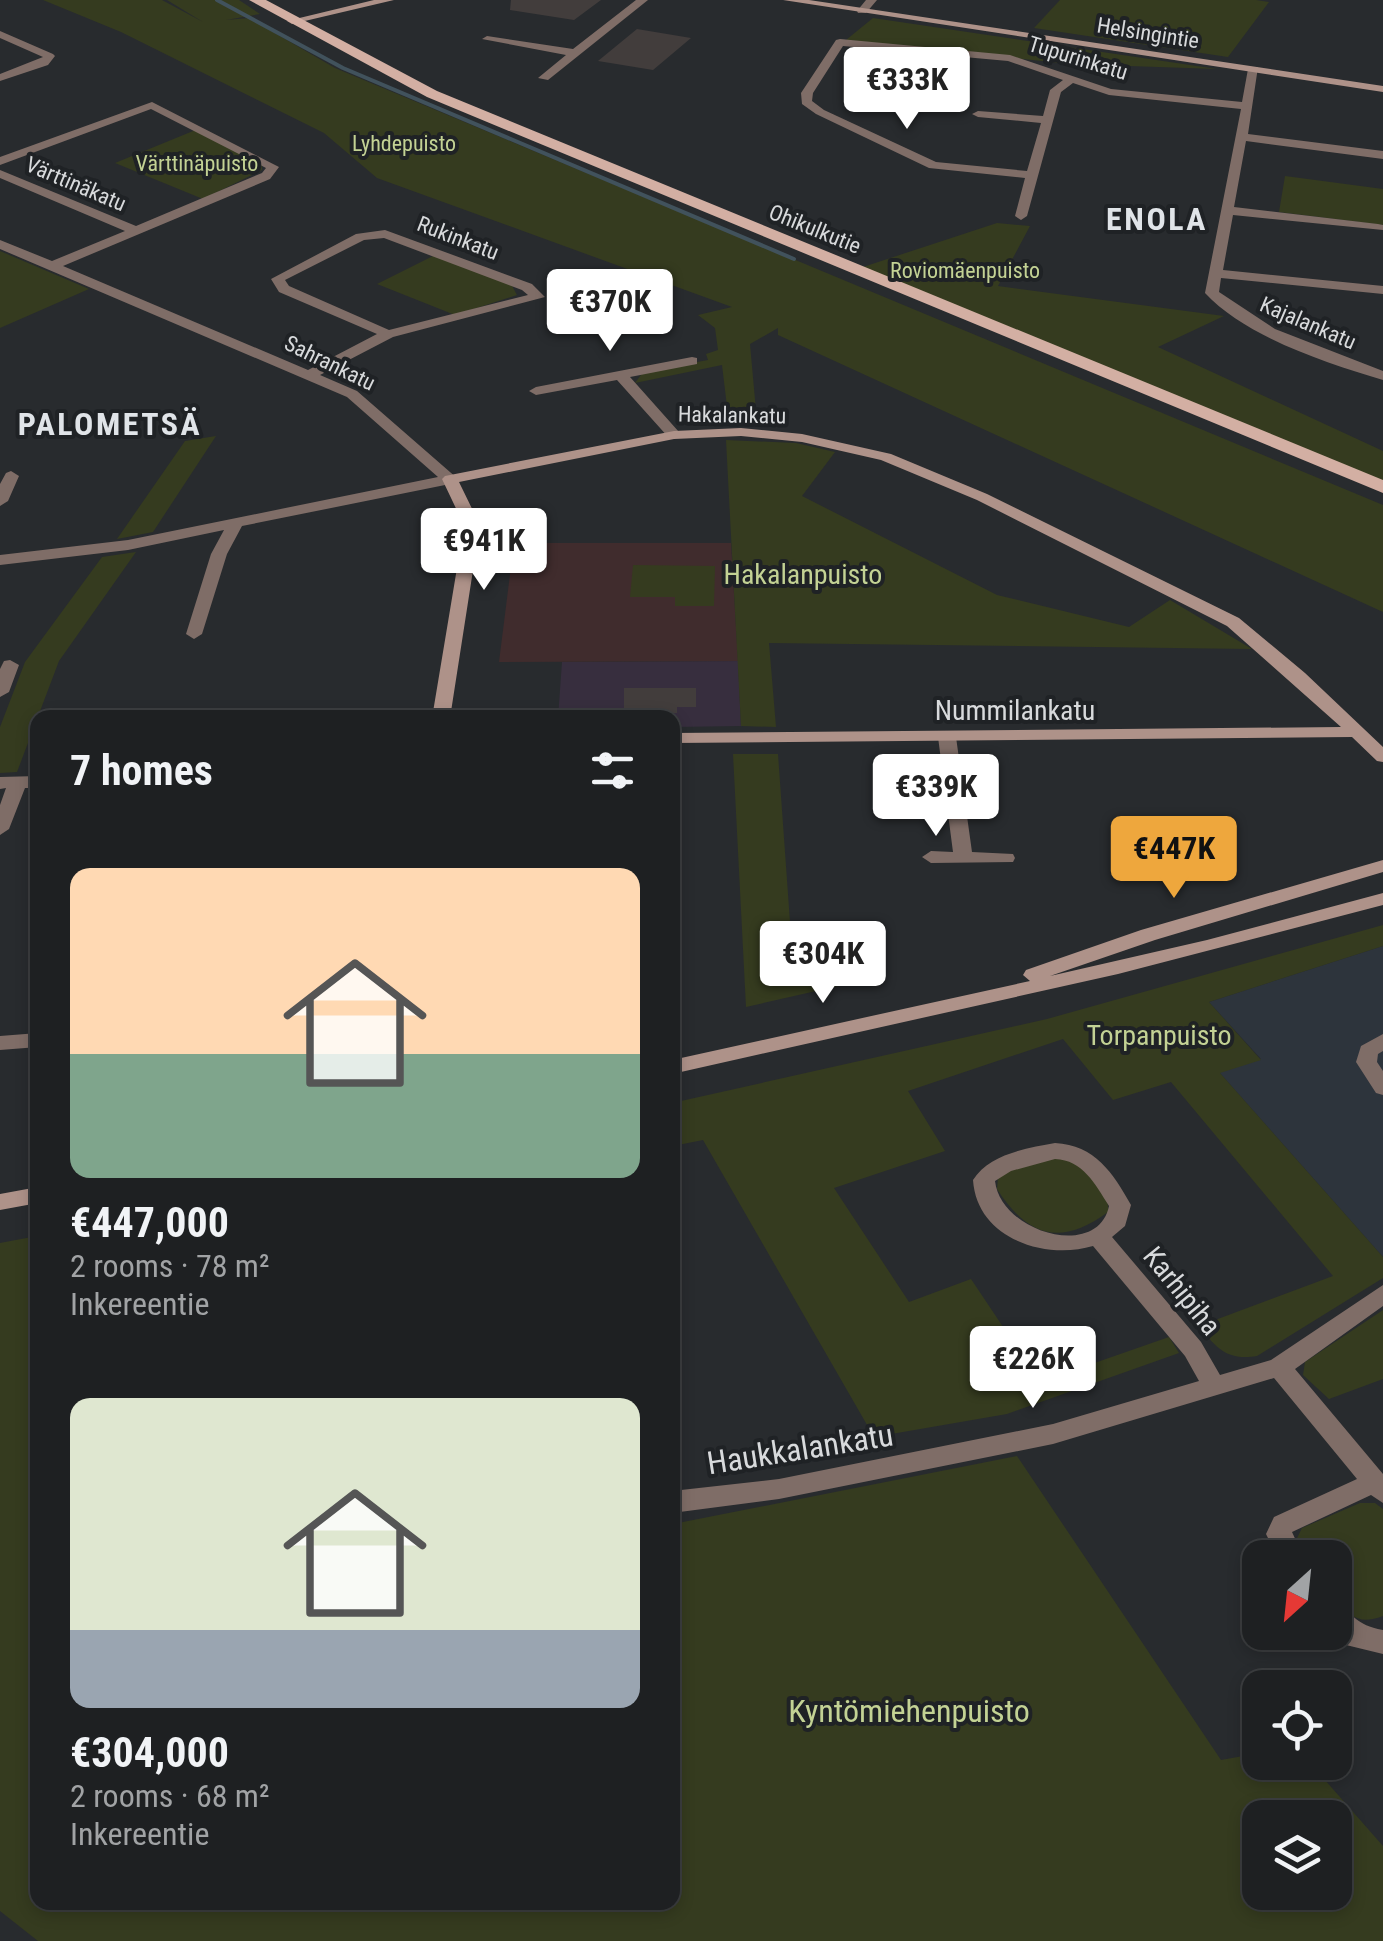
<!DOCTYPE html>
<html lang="en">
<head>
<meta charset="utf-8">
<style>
  :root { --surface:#1e2022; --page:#2b2d2f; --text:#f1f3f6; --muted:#a1a3a5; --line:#3c3e40; --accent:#eea73d }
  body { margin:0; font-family:"Roboto Condensed",sans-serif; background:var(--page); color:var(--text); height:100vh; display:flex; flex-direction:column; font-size:38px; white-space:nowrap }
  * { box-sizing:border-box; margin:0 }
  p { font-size:32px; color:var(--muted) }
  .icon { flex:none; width:55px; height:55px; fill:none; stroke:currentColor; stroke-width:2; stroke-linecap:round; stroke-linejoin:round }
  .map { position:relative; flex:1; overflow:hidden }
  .drawer { position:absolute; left:30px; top:710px; width:650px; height:1200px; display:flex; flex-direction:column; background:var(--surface); border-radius:20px; box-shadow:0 5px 15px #0003,0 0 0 2px var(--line) }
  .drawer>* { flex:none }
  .needle { width:65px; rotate:207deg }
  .controls { position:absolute; left:1242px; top:1540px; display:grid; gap:20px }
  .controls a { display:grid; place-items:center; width:110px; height:110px; border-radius:20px; background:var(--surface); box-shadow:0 5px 15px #0003,0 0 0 2px var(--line); font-size:50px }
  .price { position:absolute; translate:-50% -85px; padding:0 22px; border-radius:10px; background:#fff; color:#222; font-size:32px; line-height:65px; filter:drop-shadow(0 2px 5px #0008) }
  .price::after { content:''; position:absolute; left:50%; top:60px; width:30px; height:22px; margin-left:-15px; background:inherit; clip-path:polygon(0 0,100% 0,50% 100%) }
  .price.current { background:var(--accent); color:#111 }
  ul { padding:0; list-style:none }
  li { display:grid; align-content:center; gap:20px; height:530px; padding:0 40px }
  li span { display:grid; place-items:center; height:310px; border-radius:20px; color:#555 }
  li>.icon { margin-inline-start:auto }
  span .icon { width:180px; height:180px; fill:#fffc; stroke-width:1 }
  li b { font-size:42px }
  h2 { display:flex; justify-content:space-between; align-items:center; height:120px; padding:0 40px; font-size:42px }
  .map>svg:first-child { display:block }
</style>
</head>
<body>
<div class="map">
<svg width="1383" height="1941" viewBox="0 0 1383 1941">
  <rect width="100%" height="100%" fill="#282b2e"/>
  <path fill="#372e3e" d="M738,661L741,726L673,727L672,718H558L562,662Z"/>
  <path fill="#2d343c" d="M1383,946V1257L1219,1072L1261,1059L1209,1002Z"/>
  <path fill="#402c2d" d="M514,543H731L738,661L499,662Z"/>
  <path fill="#353b1f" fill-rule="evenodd" d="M43,0H162L203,22L167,0H239L260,14L226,20L249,18L335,68L1383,505V612L778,335V328L750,344L757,422L729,423L722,365L635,383L643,372L708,360L706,354L718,350L715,328L698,315L732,307L377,178L324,133L121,32Z
    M1060,0H1256L1269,2L1228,57L1034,28Z
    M873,18L1217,69L1070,64L846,40Z
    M198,129L262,165V170L203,199L115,163Z
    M1285,176L1383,189V225L1279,212Z
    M997,223L1030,226L998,286L1224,316L1158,347L1383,451V481L863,267Z
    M0,251L89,289L0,328Z
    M437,254L510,282L517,295L455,315L377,284Z
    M216,436L153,532L117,539L185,441Z
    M726,440L796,443L835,452L802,496L997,595L1129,627L1170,600L1252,649L769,643L776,727L741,726Z
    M136,552L59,661L17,772L0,773V727L25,662L102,557Z
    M633,565L715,566L714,606H675V597H630Z
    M733,754H778L791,936L847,984L746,1007Z
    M1383,925V946L1209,1002L1261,1060L1220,1073L1383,1257V1278L1257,1356C1227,1361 1216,1348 1199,1326L1333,1276L1171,1082L1113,1100L1063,1039L908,1091L945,1151L834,1188L909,1302L971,1279L1040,1382L1169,1337L1179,1353L1007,1414L874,1437L703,1140L673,1146L672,1103L1047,1019Z
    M1059,1156C1081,1162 1111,1187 1108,1212C1060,1247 1028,1237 997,1189L998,1178L1009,1169Z
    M37,1236L38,1902H672L673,1524L1017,1456L1221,1760L1260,1753V1762L1310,1763L1383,1846V1941H38L0,1911V1243ZM1260,1818H1335V1892H1260Z
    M1383,1310V1379L1329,1399L1303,1375L1305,1362Z
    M1360,1503H1375L1383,1509V1616C1359,1625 1352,1617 1335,1600V1558L1303,1557L1296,1540L1302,1528Z"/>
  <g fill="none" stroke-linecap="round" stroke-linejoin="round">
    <path stroke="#41525c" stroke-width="4" d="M217,0L343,68L794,259"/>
  </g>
  <path fill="#423d3c" d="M511,0H601L574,20L510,10Z
    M637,29L691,38L653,70L598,61Z
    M624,688H696V707H677V713H624Z"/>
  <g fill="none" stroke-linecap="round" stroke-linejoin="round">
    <path fill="#7f6d67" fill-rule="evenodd" d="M636,0H648L548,80L538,78L566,55L482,39L487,36L573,49Z
      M866,0H877L866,13H858L857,11Z
      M0,31L53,54L55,56L48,65L0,81V74L43,57L0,38Z
      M840,39L1010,55L1111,89L1242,102L1248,69L1258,67L1248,134L1383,151V159L1246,141L1234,207L1378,224L1383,225V230L1233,215L1223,270L1383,286V294L1221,278L1219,292L1275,329L1383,371V380C1326,363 1246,337 1205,293L1241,109L1109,95L1073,83L1061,92L1027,216L1021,220L1015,216L1025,178L929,168L816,114L802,104L801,93L836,40ZM843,46L1008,61L1063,80L1050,90L1043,116L978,111L972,114L978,117L1041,123L1027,171L936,162L824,110L812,101L813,93Z
      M152,102L279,167L270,179L63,266L308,370L377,334L279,292L271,279L356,234L385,230L532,284L545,297L393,337L320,375L357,391L458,479L450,484L242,526L227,554L202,634L194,639L186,634L211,554L224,530L128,550L0,565V555L128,540L438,477L347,397L0,249V240L52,261L125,231L0,178V170L136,226L262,173L266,168L151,109L0,165V157ZM384,238L522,290L528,295L389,330L289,286L285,280L364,240Z
      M692,357L697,358V364L630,377L679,432L681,435L674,439L669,438L617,380L536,395L529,391L536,387Z
      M11,471L19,476L8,501L0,506V484L6,473Z
      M10,660L19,665L9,692L0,697V669L4,661Z
      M947,732L956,737L972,852L1013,854L1015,858L1013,862L931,863L922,857L931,851L953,852L938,737Z
      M38,776V788H25L9,829L0,835V805L6,788L0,789V777Z
      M38,1033V1047L0,1050V1036Z
      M1383,1034V1051L1378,1054L1377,1062L1383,1071V1095L1376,1093L1356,1062L1361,1046Z
      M1055,1143C1095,1145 1113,1173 1131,1205L1125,1226L1112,1237L1201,1342L1220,1375L1271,1360L1383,1285V1306L1295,1369L1383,1474V1503L1371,1495L1292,1532L1304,1558H1278L1266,1534L1274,1517L1357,1479L1274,1378L1053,1444L779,1499L672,1513V1491L779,1479L1053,1424L1199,1381L1185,1356L1093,1246C1045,1260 977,1239 973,1180C989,1154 1027,1148 1055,1143ZM1055,1159C1083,1160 1095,1184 1109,1206C1098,1260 1001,1233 995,1181L1011,1171Z
      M1335,1606C1357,1614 1354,1625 1383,1630V1654L1346,1645L1332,1632H1335Z"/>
    <path fill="#ae9289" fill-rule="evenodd" d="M374,0H394L292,24L287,21Z
      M783,0H809L1383,86V92Z
      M741,428L802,434L891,454L987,494L1239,618L1305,673L1383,747V762L1377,761L1352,737L672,743V733L1341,727L1227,626L977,500L881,460L802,442L741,436L674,439L459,482L478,521V538L450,718H432L462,538V521L442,479L445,476L674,431Z
      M1383,860V872L1155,940L1050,976L1207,940L1383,893V905L1118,974L672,1074V1060L1030,981L1023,975L1026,970L1141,930Z
      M38,1187V1203L0,1210V1194Z"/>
    <path fill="#d3afa3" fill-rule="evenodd" d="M249,0H266L437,91L1383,480V493L427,97Z"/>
  </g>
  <g text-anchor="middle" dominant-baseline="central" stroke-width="8" stroke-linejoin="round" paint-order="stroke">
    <g font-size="22" fill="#d8dadc" stroke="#1f2225">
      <text transform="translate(1148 33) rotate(9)">Helsingintie</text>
      <text transform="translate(1078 58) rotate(17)">Tupurinkatu</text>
      <text transform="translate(76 184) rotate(23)">Värttinäkatu</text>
      <text transform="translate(815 229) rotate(22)">Ohikulkutie</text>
      <text transform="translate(458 238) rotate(21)">Rukinkatu</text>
      <text transform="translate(1308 323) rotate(23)">Kajalankatu</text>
      <text transform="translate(330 363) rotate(26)">Sahrankatu</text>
      <text transform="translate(732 415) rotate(1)">Hakalankatu</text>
    </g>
    <g font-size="22" fill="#c3d294" stroke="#1f2225">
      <text x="404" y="143">Lyhdepuisto</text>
      <text x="197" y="163">Värttinäpuisto</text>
      <text x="965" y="270">Roviomäenpuisto</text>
    </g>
    <g font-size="28" fill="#c3d294" stroke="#1f2225">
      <text x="803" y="574">Hakalanpuisto</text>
      <text x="1159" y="1035">Torpanpuisto</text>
    </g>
    <g font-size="28" fill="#d8dadc" stroke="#1f2225">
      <text x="1015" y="710">Nummilankatu</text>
      <text transform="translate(1182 1291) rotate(51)">Karhipiha</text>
    </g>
    <g font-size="32" font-weight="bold" letter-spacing="2.5" fill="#e0e4e8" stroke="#1f2225">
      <text x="1157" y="219">ENOLA</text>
      <text x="110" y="424">PALOMETSÄ</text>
    </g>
    <g font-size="32" fill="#d8dadc" stroke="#1f2225">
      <text transform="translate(800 1449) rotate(-9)">Haukkalankatu</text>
    </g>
    <g font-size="32" fill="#c3d294" stroke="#1f2225">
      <text x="909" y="1711">Kyntömiehenpuisto</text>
    </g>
  </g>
</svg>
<div class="controls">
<a><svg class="needle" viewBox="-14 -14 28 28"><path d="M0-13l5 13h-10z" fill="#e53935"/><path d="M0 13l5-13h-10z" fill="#a1a3a5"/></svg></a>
<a><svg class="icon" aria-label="locate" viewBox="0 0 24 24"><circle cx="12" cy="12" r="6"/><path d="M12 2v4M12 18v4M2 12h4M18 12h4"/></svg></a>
<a><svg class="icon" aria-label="layers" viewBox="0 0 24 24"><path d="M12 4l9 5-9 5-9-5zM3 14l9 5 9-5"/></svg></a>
</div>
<b class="price" style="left:907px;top:132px">€333K</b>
<b class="price" style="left:610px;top:354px">€370K</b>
<b class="price" style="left:484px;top:593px">€941K</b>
<b class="price" style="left:936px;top:839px">€339K</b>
<b class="price current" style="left:1174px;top:901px">€447K</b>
<b class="price" style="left:823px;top:1006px">€304K</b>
<b class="price" style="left:1033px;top:1411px">€226K</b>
<section class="drawer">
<h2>7 homes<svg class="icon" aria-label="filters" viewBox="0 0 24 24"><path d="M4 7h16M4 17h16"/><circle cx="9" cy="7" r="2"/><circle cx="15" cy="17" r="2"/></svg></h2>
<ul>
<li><span style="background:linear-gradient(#ffd9b3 60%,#7fa58c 0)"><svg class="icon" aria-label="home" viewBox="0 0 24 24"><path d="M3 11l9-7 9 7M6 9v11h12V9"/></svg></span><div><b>€447,000</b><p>2 rooms · 78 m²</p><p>Inkereentie</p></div></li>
<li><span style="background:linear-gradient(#dfe7d0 75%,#9aa5b1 0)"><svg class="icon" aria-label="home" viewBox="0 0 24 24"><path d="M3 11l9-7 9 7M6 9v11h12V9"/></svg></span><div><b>€304,000</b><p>2 rooms · 68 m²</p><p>Inkereentie</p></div></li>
</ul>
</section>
</div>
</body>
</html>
